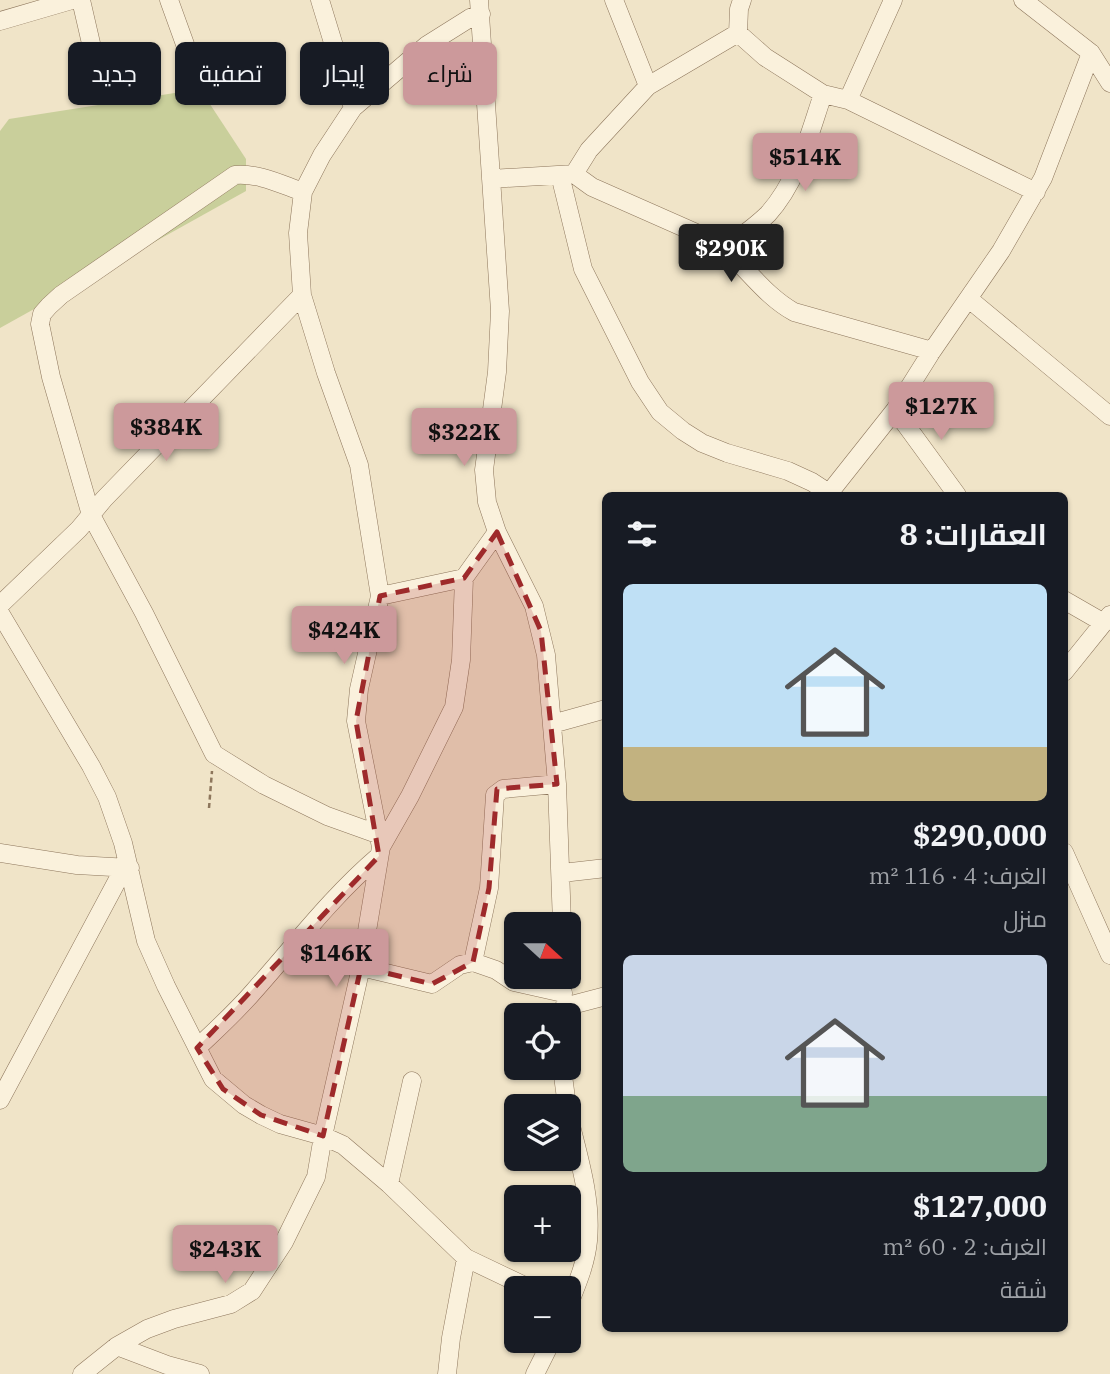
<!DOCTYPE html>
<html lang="ar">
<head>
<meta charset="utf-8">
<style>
  :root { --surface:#171b24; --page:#242831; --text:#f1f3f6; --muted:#9ea1a6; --accent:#cc999b }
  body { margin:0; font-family:"IBM Plex Serif",Cairo,serif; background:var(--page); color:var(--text); direction:rtl; height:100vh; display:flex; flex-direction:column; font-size:26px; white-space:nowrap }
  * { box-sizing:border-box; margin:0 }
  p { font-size:23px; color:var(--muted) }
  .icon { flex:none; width:38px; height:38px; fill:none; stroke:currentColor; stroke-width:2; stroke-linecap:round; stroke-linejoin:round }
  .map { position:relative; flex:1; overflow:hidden; direction:ltr }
  .side { position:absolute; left:602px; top:492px; width:466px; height:840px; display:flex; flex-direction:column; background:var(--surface); border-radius:10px; box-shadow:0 2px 5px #0004; direction:rtl }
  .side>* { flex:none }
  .top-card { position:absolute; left:21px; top:42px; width:476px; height:63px; direction:rtl; display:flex; gap:14px }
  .needle { width:46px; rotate:111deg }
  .buttons { position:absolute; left:504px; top:912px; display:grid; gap:14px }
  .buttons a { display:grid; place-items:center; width:77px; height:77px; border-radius:10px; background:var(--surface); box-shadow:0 2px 5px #0004; font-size:35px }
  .price { position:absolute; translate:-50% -60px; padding:0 16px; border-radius:7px; background:var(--accent); color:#111; font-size:23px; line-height:46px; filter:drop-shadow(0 2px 4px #0008) }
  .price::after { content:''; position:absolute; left:50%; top:42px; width:21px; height:16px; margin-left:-10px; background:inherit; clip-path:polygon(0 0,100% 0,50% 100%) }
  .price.current { background:#222; color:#fff }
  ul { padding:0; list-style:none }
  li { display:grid; align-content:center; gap:14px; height:371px; padding:0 21px }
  li span { display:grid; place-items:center; height:217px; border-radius:10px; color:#555 }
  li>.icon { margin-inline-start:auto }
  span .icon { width:126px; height:126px; fill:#fffc; stroke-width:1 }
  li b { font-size:30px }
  h2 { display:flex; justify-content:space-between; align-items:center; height:84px; padding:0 21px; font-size:30px }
  .chip { padding:0 24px; border-radius:10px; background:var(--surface); box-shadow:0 2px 5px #0004; font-size:24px; line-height:63px }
  .chip.current { background:var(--accent); color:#111 }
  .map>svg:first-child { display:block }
</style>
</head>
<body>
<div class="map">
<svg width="1110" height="1374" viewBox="0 0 1110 1374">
  <rect width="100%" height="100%" fill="#f0e4c8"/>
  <path fill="#c9cf9b" d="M200,89L246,159V191L0,328V131L9,119Z"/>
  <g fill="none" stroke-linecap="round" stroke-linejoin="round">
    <defs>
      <path id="minor" d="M81,0L96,65
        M169,0L186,47
        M320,0L353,108
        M479,0L500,311L497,372L484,470L487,502L497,532L534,606L546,655L557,784L562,924
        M614,0L648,86
        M1023,0L1091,53L1110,83
        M0,21L72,0
        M738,33L765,57L823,94L848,100L1036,192
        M738,33L739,9L742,0
        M848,100L893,0
        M574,174L589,150L648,86L738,33
        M560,175L583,269L640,382L660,412L683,431L702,443L727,453L788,471L812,482L832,495
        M491,179L574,174L592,187L712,240C743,260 760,293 794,312L932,351
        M303,192C280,184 259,173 235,175L61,295L49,306L42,314L40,324L51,377L91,515L144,613L214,754L264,785L327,816L380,835
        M725,248C740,237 755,227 768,214C798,181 809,135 823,94
        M969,299L1110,416
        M895,410L957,495
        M830,492L895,410L932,351L1001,251L1043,178L1091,53
        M380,596L359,465L326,373L302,295L298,233L303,192L322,155L353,108L427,45L470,18L481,14
        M1064,600L1104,623
        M0,605L79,529L104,499L302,295
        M0,613L91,766L107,797L123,843L146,941L166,986L213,1079L244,1105L261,1115L280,1124L323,1136L343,1145L389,1184L466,1258L529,1288
        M1064,672L1110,615
        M552,724L606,709
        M381,847L410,796L454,707L461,660L464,578L497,532
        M1064,852L1110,955
        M0,853L77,865L130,868
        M562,873L606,868
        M473,962L489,888L495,795L503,789L557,784
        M361,967L432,984L460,965L473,962L496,970L514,982L563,993
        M564,1007L606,996
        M197,1048C216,1030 236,1012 254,991C295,945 332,896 379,856
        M562,1068L567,1106
        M0,1100L124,868
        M569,1118C579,1159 592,1199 588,1241C586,1263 577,1284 569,1304
        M389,1184L412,1081
        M117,1346L167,1365L200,1374
        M82,1374L117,1346L147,1329L174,1319L231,1304L252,1291L284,1242L316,1177L323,1136L361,967L381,847L356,721L359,689L380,596L464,578
        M447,1374L451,1338L466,1258
        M535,1374L552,1340"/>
    </defs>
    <use href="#minor" stroke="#8d765c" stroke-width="19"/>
    <path stroke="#8d765c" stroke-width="2.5" stroke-dasharray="5 3.5" stroke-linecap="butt" d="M209,808L212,771"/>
    <use href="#minor" stroke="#faf1dc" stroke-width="18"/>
  </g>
  <path fill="#9e2a2b" fill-opacity="0.2" stroke="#9e2a2b" stroke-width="5" stroke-dasharray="14 9" stroke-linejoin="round" d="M497,532L541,631L557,784L497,789L489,888L473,962L432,984L361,967L323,1136L261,1115L223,1089L197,1048L379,856L356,721L380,596L464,578Z"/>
</svg>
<div class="buttons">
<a><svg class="needle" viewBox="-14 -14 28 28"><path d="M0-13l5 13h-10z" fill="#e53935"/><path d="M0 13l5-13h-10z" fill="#9ea1a6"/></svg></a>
<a><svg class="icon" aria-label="locate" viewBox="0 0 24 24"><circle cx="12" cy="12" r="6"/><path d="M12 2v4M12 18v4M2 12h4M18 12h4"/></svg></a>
<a><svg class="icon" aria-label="layers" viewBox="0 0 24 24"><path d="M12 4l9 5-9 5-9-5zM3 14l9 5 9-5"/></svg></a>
<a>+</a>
<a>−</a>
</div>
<b class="price" style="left:805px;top:193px">$514K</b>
<b class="price current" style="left:731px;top:284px">$290K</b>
<b class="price" style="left:941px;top:442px">$127K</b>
<b class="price" style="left:166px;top:463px">$384K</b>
<b class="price" style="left:464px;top:468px">$322K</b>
<b class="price" style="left:344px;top:666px">$424K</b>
<b class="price" style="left:336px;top:989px">$146K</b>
<b class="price" style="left:225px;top:1285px">$243K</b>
<div class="top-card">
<a class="chip current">شراء</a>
<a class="chip">إيجار</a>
<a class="chip">تصفية</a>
<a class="chip">جديد</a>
</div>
<section class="side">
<h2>العقارات: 8<svg class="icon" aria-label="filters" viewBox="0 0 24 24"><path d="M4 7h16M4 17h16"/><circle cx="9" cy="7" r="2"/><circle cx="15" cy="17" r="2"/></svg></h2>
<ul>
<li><span style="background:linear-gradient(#bfe0f5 75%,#c2b280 0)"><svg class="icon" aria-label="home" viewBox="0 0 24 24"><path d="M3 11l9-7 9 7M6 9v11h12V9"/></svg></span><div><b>$290,000</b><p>الغرف: 4 · 116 m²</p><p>منزل</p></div></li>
<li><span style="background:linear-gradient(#c9d6e8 65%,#7fa58c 0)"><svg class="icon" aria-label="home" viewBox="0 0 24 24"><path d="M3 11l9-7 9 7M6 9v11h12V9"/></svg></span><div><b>$127,000</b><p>الغرف: 2 · 60 m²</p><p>شقة</p></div></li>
</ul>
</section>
</div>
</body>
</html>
